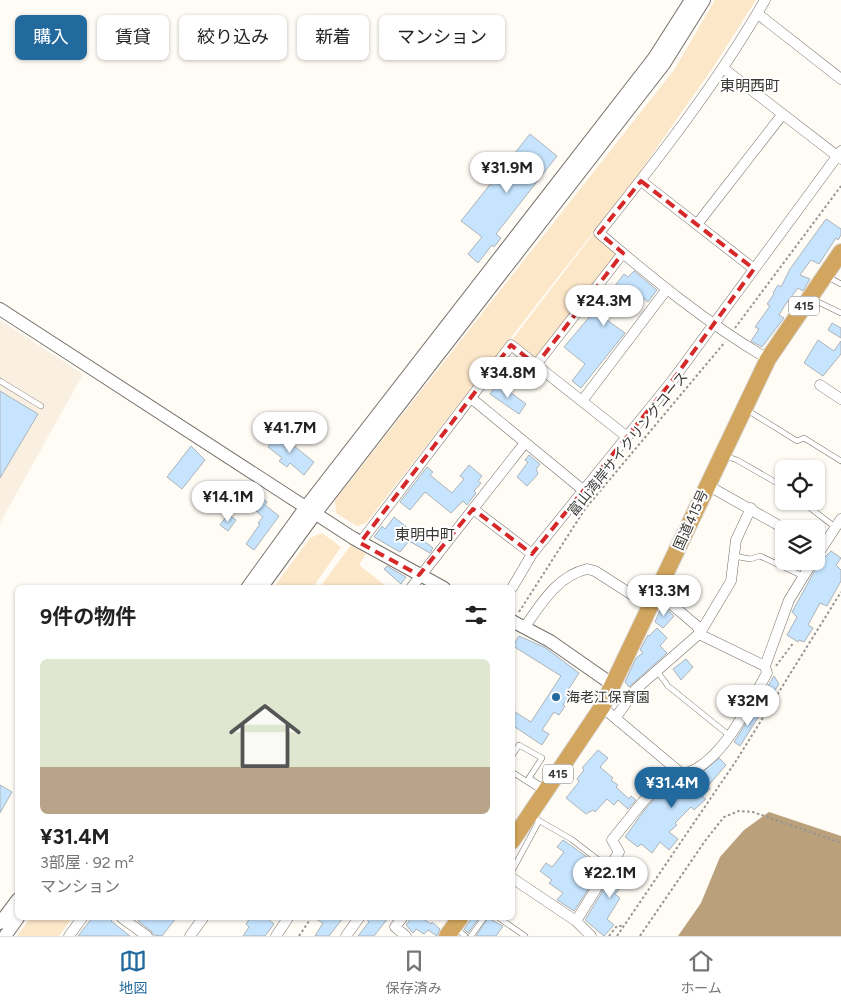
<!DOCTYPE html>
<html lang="ja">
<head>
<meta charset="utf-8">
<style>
  :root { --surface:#fff; --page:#f6f6f6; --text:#222; --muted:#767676; --line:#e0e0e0; --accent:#22699d }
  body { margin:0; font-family:Figtree,"Noto Sans JP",sans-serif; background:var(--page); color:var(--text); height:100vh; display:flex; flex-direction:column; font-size:19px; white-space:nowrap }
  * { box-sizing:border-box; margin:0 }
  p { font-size:16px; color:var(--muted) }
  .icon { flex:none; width:28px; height:28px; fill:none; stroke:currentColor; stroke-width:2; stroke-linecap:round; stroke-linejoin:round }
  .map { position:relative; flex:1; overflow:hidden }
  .details { position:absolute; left:15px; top:585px; width:500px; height:335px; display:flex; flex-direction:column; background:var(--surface); border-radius:8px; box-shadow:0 1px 4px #0004 }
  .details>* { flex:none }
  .top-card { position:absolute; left:15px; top:15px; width:500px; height:45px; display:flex; gap:10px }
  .buttons { position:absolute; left:775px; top:460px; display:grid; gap:10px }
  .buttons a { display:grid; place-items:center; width:50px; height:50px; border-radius:8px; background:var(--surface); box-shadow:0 1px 4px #0004; font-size:25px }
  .price { position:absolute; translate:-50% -42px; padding:0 11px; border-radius:18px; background:#fff; color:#222; font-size:16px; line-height:32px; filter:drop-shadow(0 1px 2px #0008) }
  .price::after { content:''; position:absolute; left:50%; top:30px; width:15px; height:11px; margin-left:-8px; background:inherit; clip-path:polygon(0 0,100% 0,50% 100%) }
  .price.on { background:var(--accent); color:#fff }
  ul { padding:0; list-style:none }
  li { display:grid; align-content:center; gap:10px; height:265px; padding:0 25px }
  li+li { border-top:1px solid var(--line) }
  li span { display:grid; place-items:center; height:155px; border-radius:8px; color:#555 }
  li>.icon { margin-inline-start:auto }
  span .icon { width:90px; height:90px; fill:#fffc; stroke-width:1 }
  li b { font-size:21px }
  h2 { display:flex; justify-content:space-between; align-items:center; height:60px; padding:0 25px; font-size:21px }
  .chip { padding:0 18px; border-radius:8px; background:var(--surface); box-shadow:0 1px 4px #0004; font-size:18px; line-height:45px }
  .chip.on { background:var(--accent); color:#fff }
  .dock { display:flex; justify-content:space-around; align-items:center; height:70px; border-top:1px solid var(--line); background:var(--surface); font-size:14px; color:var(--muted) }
  .dock a { display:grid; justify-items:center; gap:2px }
  .dock .on { color:var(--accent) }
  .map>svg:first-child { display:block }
</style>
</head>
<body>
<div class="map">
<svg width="841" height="936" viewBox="0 0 841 936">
  <rect width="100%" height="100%" fill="#fffbf5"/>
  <path fill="#f9f0e2" d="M0,320L83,374L0,523Z"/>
  <path fill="#fde7c9" d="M715,0H756L714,66L637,176L366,523L357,526L336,513L335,500L674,70Z
    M593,234L615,253L616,257L538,356L534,357L512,340Z
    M322,533L341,547L313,587H274L310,538Z
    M351,545L366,554L359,565L386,586L385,587H320Z
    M30,918H72L59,936H17Z"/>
  <path fill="#baa07b" d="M769,812L841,836V936H678L701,903L720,857L744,830Z"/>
  <path fill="#c6e4fe" stroke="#acb3b8" d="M530,134L557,156L496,234L501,238L494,247L492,245L478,263L468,254L482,237L461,221Z
    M826,219L841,229V235L838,240L836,238L819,264L811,260L800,275L810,279L807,284L803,291L798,288L785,305L779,315L784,318L762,347L751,341L759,329L755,327L770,306L767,304L774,294L773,293L778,285L781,287L790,269Z
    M634,271L657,290L648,302L631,289L620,301L617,299L608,312L611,315L607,320L625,333L581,388L572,381L585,364L564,347L603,301L598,297L603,291L608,295L624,274L628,277Z
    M832,323L841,328V338L828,330Z
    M818,340L834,351L841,341V354L823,376L804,363Z
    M498,383L526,404L519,414L490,394Z
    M0,391L38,414L0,478Z
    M278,433L314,462L304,475L290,463L287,467L279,461L282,458L268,447Z
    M191,446L205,460L182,489L167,477Z
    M529,455L540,464L536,469L538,474L527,486L517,477L528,462L525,460Z
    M469,465L482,476L478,481L481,483L474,491L476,493L467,505L463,501L451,513L425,492L410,510L400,502L427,467L433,472L430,475L452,493L464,479L460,476Z
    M243,482L267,502L265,505L279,516L254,550L246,544L260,524L258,523L263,517L235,493Z
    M228,514L236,520L228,531L220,525Z
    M394,517L433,548L430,553L409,541L400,552L374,537L382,526L385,529Z
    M831,551L841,558L836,565L841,570V581L827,606L820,603L808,625L813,628L804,642L799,640L798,642L787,635L797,617L792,612L819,563Z
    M387,566L406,577L401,584L384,569Z
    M662,605L674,616L663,628L655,622Z
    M657,628L667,638L660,646L667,653L629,687L625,682L636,658L643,653L640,650L648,635L649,636Z
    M519,636L546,648L579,673L568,690L571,692L563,705L565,706L559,715L554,712L542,730L549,734L542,745L512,725V710L531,722L561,676L513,646Z
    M686,659L693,667L681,680L673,669Z
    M774,676L779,684L770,698L763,694Z
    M757,706L761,709L757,714L759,716L740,746L734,742Z
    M598,750L608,758L600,767L613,778L611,780L618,785L616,787L629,799L631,796L636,800L628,809L618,800L614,805L607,799L595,812L593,810L586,814L566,798L579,782L577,779L584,770L582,768Z
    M719,758L726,765L708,786L710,789L702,796L706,799L694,810L691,807L675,823L677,825L669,832L678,839L669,850L660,842L652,853L641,844L638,847L625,837L646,808L672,780L674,782L677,779L684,782L687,781L700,774Z
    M0,785L12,792L0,813Z
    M563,840L594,862L587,875L594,880L574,911L557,900L563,893L549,883L552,880L540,871L546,863L552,867L564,852L557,847Z
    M623,858L638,868L615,894L620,898L607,919L614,925L604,936L585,920L610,879L622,866L619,864Z
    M92,918H114L111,921L130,936H78Z
    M141,918H176L162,936L154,935L151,931L138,921Z
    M250,918H267L274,924L265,936H243L249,927L246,924Z
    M314,918H343L329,936H315L323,923Z
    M366,918H388L374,936H358L369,922Z
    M411,918H422L431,924L432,922L440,929L437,936L428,930L424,934L416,929L413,933L406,925Z
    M472,918H479L468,933L464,929Z
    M488,918L503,926L496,936H476Z"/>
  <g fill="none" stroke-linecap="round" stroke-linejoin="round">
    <defs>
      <path id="service" d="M828,277L841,284
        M812,299L841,313
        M0,381L41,406
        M747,410L797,441L804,438L841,461
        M725,456L737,460L784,487
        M801,501L835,527
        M734,556L750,559L760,556L803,576
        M657,671L668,686L730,736
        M512,756L519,745L542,758L529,778L545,788
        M512,772L542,791
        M531,816L571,839L609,868
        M512,871L539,821
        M499,918L525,936
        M456,928L465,936
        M471,936L484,918"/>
      <path id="minor" d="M765,0C718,82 658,159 599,233C653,279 708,324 768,359
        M758,14L841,79
        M723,68L841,159
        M641,181L754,269
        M698,223L782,115
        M536,365L623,253
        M820,385L841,399
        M471,398L583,490
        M582,401L667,289
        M707,485L785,529
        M473,509L532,554
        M360,543L511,345L626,436
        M816,557L841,519
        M411,588L524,444
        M512,588L532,554L672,381L841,151
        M658,593L697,626L701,635L765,666
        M524,628C541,604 557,576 587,569L595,571L651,607
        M602,707L682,774C720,767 750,703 767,673L765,666L789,600L813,561
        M616,717L636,689L700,633L731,581L736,540L751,508
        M512,878L576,921L591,936
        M122,918L147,936
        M402,918L395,927L406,936
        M576,921L619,852L612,840L641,804L674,768
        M69,936L82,918
        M190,936L203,918
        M276,936L288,918
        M346,936L359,918"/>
      <path id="tertiary" d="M0,309L353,538L444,588
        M247,588L305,508L654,58L691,0
        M261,588L315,514L664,64L704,0
        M512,621L550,641L613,685
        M0,923L18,899
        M5,936L18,918"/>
      <path id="trunk" d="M512,841L602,707L768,359L841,252
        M447,936L460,918"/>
    </defs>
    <use href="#service" stroke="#75706a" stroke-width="6"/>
    <use href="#minor" stroke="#75706a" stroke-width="11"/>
    <use href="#tertiary" stroke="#75706a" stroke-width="14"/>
    <use href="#trunk" stroke="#d8d7d7" stroke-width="18"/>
    <path stroke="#989591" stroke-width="2" stroke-dasharray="2.5 2.5" stroke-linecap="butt" d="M735,328L841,186
      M519,612L585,509L725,342
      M776,666L794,642
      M299,936L311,918
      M609,936L617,926H624
      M617,936L736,761L841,592
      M640,936L705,841L724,817L739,811L753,812L841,843"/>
    <use href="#service" stroke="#fff" stroke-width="5"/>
    <use href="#minor" stroke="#fff" stroke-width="10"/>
    <use href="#tertiary" stroke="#fff" stroke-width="12"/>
    <use href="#trunk" stroke="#d2a65e" stroke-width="16"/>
  </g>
  <path fill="none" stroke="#d62828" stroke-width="4" stroke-dasharray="10 6" stroke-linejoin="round" d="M641,181L754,269L672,381L532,554L473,509L419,575L360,543L511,345L536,365L623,253L599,233Z"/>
  <circle fill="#22699d" stroke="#fff" stroke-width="2" cx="556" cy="697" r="5"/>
  <g text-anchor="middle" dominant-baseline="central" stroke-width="4" stroke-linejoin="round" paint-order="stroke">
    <g fill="#fff" stroke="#757472" stroke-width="1">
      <rect x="789" y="296.5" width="30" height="19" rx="4"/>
      <rect x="543" y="764.5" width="30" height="19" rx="4"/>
    </g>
    <g font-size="12" font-weight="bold" fill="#3a3835">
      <text x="804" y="306">415</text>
      <text x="558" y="774">415</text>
    </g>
    <g font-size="14" fill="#3a3835" stroke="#fff">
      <text transform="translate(628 444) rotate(-51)">富山湾岸サイクリングコース</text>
      <text transform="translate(691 520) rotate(-66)">国道415号</text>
    </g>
    <g font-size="14" fill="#3a3835" stroke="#fff" text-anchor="start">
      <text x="566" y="697">海老江保育園</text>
    </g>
    <g font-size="15" fill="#3a3835" stroke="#fff">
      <text x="750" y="86">東明西町</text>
      <text x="425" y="535">東明中町</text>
    </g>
  </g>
</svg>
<div class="buttons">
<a><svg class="icon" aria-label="locate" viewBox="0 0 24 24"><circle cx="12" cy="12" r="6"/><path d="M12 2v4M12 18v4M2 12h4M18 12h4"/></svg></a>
<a><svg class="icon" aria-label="layers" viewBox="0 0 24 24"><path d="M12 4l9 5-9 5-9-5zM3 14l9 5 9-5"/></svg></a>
</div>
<b class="price" style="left:507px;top:194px">¥31.9M</b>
<b class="price" style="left:604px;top:327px">¥24.3M</b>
<b class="price" style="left:508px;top:399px">¥34.8M</b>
<b class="price" style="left:290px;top:454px">¥41.7M</b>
<b class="price" style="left:228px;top:523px">¥14.1M</b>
<b class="price" style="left:664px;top:617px">¥13.3M</b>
<b class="price" style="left:748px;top:727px">¥32M</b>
<b class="price on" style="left:672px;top:809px">¥31.4M</b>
<b class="price" style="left:610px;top:899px">¥22.1M</b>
<div class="top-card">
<a class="chip on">購入</a>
<a class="chip">賃貸</a>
<a class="chip">絞り込み</a>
<a class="chip">新着</a>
<a class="chip">マンション</a>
</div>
<section class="details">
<h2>9件の物件<svg class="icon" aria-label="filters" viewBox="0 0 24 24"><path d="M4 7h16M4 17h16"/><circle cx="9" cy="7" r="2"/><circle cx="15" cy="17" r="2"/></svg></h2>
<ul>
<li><span style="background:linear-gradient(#dfe7d0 70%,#b9a48a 0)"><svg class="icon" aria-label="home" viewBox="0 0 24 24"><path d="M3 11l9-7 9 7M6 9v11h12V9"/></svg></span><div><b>¥31.4M</b><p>3部屋 · 92 m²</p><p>マンション</p></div></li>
</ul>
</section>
</div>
<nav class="dock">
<a class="on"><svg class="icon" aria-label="map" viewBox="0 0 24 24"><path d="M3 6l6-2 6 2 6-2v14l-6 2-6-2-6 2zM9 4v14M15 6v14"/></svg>地図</a>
<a><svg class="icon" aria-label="saved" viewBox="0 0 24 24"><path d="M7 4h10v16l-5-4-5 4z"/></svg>保存済み</a>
<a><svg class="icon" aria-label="home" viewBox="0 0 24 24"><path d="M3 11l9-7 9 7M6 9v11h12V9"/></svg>ホーム</a>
</nav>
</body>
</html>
